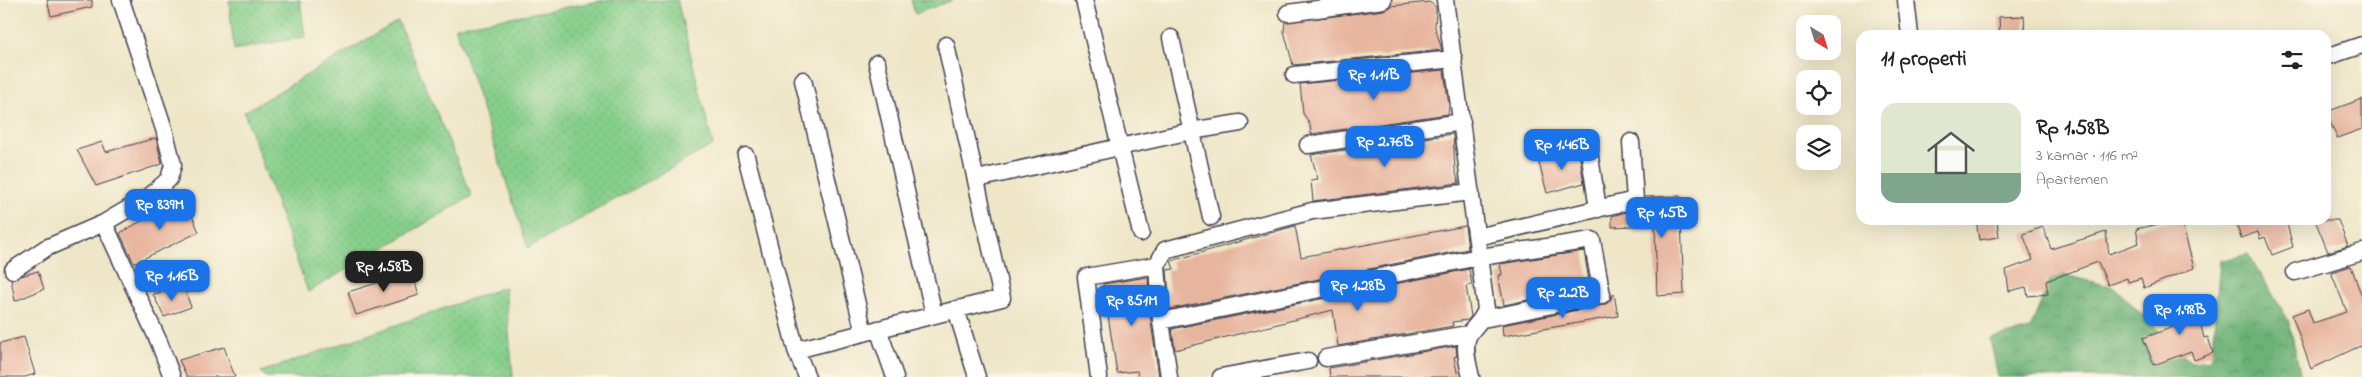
<!DOCTYPE html>
<html lang="id">
<head>
<meta charset="utf-8">
<style>
  :root { --surface:#fff; --page:#f6f6f6; --text:#222; --muted:#767676; --accent:#1a73e8 }
  body { margin:0; font-family:"Indie Flower",sans-serif; background:var(--page); color:var(--text); height:100vh; display:flex; flex-direction:column; font-size:19px; white-space:nowrap }
  * { box-sizing:border-box; margin:0 }
  p { font-size:16px; color:var(--muted) }
  .icon { flex:none; width:28px; height:28px; fill:none; stroke:currentColor; stroke-width:2; stroke-linecap:round; stroke-linejoin:round }
  .map { position:relative; flex:1; overflow:hidden }
  .panel { position:absolute; left:1856px; top:30px; width:475px; height:195px; display:flex; flex-direction:column; background:var(--surface); border-radius:15px; box-shadow:0 5px 20px #0002 }
  .panel>* { flex:none }
  .needle { width:32px; rotate:142deg }
  .fabs { position:absolute; left:1796px; top:15px; display:grid; gap:10px }
  .fabs a { display:grid; place-items:center; width:45px; height:45px; border-radius:10px; background:var(--surface); box-shadow:0 5px 20px #0002; font-size:25px }
  .price { position:absolute; translate:-50% -42px; padding:0 11px; border-radius:10px; background:var(--accent); color:#fff; font-size:16px; line-height:32px; filter:drop-shadow(0 1px 2px #0008) }
  .price::after { content:''; position:absolute; left:50%; top:30px; width:15px; height:11px; margin-left:-8px; background:inherit; clip-path:polygon(0 0,100% 0,50% 100%) }
  .price.active { background:#222; color:#fff }
  ul { padding:0; list-style:none }
  li { display:flex; align-items:center; gap:15px; height:125px; padding:0 25px }
  li span { display:grid; place-items:center; flex:none; width:140px; height:100px; border-radius:15px; color:#555 }
  li>.icon { margin-inline-start:auto }
  span .icon { width:60px; height:60px; fill:#fffc; stroke-width:1 }
  li b { font-size:21px }
  h2 { display:flex; justify-content:space-between; align-items:center; height:60px; padding:0 25px; font-size:21px }
  .map>svg:first-child { display:block }
</style>
</head>
<body>
<div class="map">
<svg width="2362" height="377" viewBox="0 0 2362 377">
  <defs>
    <pattern id="grass-dots" width="8" height="8" patternUnits="userSpaceOnUse" patternTransform="scale(1.25)"><rect width="8" height="8" fill="#85ce8a"/><path d="M2 2h.1M6 6h.1" fill="none" stroke="#73b178" stroke-width="1.8" stroke-linecap="round"/></pattern>
    <pattern id="forest-crowns" width="20" height="18" patternUnits="userSpaceOnUse" patternTransform="scale(1.25)"><rect width="20" height="18" fill="#6cb176"/><path d="M2 6a3 3 0 1 1 6 0M12 15a3 3 0 1 1 6 0" fill="none" stroke="#589062"/></pattern>
  </defs>
  <rect width="100%" height="100%" fill="#fcf5e5"/>
  <filter id="ink" filterUnits="userSpaceOnUse"><feTurbulence type="fractalNoise" baseFrequency=".02" numOctaves="2"/><feDisplacementMap in="SourceGraphic" scale="10" xChannelSelector="R" yChannelSelector="G"/><feConvolveMatrix kernelMatrix="1 2 1 2 8 2 1 2 1" color-interpolation-filters="sRGB"/></filter>
  <filter id="wash" filterUnits="userSpaceOnUse"><feTurbulence type="fractalNoise" baseFrequency=".0096" numOctaves="4" result="noise"/><feDisplacementMap in="SourceGraphic" scale="20" xChannelSelector="R" yChannelSelector="G"/><feGaussianBlur stdDeviation="1.12" result="paint"/><feColorMatrix in="noise" values="0 0 0 0 0 0 0 0 0 0 0 0 0 0 0 0 0 1.4 0 .05"/><feComposite in="paint" operator="in"/></filter>
  <g filter="url(#wash)">
    <rect width="100%" height="100%" fill="#eee6c7"/>
    <path fill="url(#grass-dots)" stroke="#547862" d="M229,0H300L305,37L234,50Z
      M606,0H677L713,145L528,248L455,27Z
      M911,0H953L915,14Z
      M398,21L472,196L308,292L244,112Z
      M505,287L513,377H266L261,372Z"/>
    <path fill="url(#forest-crowns)" stroke="#476a58" d="M2248,254L2289,321L2301,377H1998L1990,339L2030,329L2053,272L2114,287L2191,362L2211,360L2220,261Z"/>
    <g id="blocks">
      <path fill="#e7b49d" d="M47,0H92V7L51,16Z
        M1429,2L1436,7L1435,27L1442,50L1293,65L1284,31L1285,22L1384,10L1391,6Z
        M2024,16L2025,35H2000L1999,17Z
        M1444,70L1449,106L1448,114L1311,134L1310,125L1303,113L1300,84Z
        M2362,99V129L2337,138L2326,112Z
        M1453,134L1455,170L1459,183L1313,201L1311,180L1318,179L1311,155Z
        M156,138L162,164L96,186L77,150L102,142L106,152Z
        M1578,148L1584,183L1547,193L1538,159Z
        M1680,196L1684,294L1657,296L1655,225L1612,227V216L1641,208L1645,197Z
        M184,197L199,232L134,263L120,233Z
        M1976,220H1997L1999,237L1979,240Z
        M2177,220H2181L2194,268L2144,288L2141,278L2128,282L2127,278L2108,285L2098,262L2046,281L2048,294L2028,296L2026,287L2009,291L2006,270L2033,260L2023,234L2043,227L2051,249L2106,232L2109,254L2139,243L2136,229Z
        M2235,220H2286L2293,247L2272,255L2265,237L2260,239L2258,232L2241,238Z
        M2315,220H2338L2348,246L2328,252Z
        M1295,226L1301,257L1465,226L1468,249L1170,309L1167,270L1174,269L1171,261Z
        M1584,251L1590,287L1504,305L1498,275H1502L1500,264Z
        M2351,266L2362,297V348L2360,346L2311,369L2292,315L2308,309L2313,323L2347,312L2331,272Z
        M1469,269L1472,285L1466,286L1471,316L1468,320L1452,322L1453,326L1338,346L1333,310L1175,350L1172,329Z
        M38,271L44,289L15,301L11,279Z
        M412,272L419,295L356,315L348,292Z
        M1148,277L1151,322L1159,377H1138L1137,371L1117,373L1103,284Z
        M184,288L191,307L164,317L153,294Z
        M1614,294L1618,316L1503,336L1502,325L1604,305L1609,302Z
        M2195,300L2204,338L2208,337L2213,353L2194,360L2191,351L2154,365L2143,338L2176,326L2171,306Z
        M24,337L35,374L25,377H0V343Z
        M1456,346L1457,356L1454,357L1458,377H1330L1329,368Z
        M224,347L235,377H187L179,360Z"/>
    </g>
  </g>
  <g filter="url(#ink)">
    <use href="#blocks" fill-opacity="0" stroke="#413f50" stroke-width="1"/>
    <g fill="none" stroke-linecap="round" stroke-linejoin="round">
      <defs>
        <path id="minor" d="M1084,0L1141,233
          M1445,0L1486,309C1483,320 1476,324 1470,333C1462,344 1468,364 1471,377
          M1906,0L1910,35
          M1288,13L1383,0
          M1171,38L1211,217
          M2326,57L2362,45
          M877,63L934,315
          M1294,75L1454,59
          M803,80L864,333
          M1308,145L1462,122
          M746,156L796,350L807,377
          M1590,157L1598,209
          M977,179L1191,131L1240,123
          M1471,192L1312,211L1165,250L1157,265L1161,321L1479,257
          M104,223L159,342L172,377
          M1477,237L1635,200L1631,142
          M13,270L46,248L104,223L150,196L169,179L173,165L164,129L121,0
          M2295,272L2362,252
          M956,309L977,377
          M1483,319L1602,295L1592,240L1487,256
          M1161,321L1169,377
          M878,329L895,377
          M796,350L1002,298L946,45
          M1326,358L1468,334
          M1099,377L1086,277L1157,265
          M1221,377L1308,361"/>
      </defs>
      <use href="#minor" stroke="#413f50" stroke-width="19"/>
      <use href="#minor" stroke="#fff" stroke-width="16"/>
    </g>
  </g>
</svg>
<div class="fabs">
<a><svg class="needle" viewBox="-14 -14 28 28"><path d="M0-13l5 13h-10z" fill="#e53935"/><path d="M0 13l5-13h-10z" fill="#767676"/></svg></a>
<a><svg class="icon" aria-label="locate" viewBox="0 0 24 24"><circle cx="12" cy="12" r="6"/><path d="M12 2v4M12 18v4M2 12h4M18 12h4"/></svg></a>
<a><svg class="icon" aria-label="layers" viewBox="0 0 24 24"><path d="M12 4l9 5-9 5-9-5zM3 14l9 5 9-5"/></svg></a>
</div>
<b class="price" style="left:1374px;top:101px">Rp 1.11B</b>
<b class="price" style="left:1385px;top:168px">Rp 2.76B</b>
<b class="price" style="left:1562px;top:171px">Rp 1.46B</b>
<b class="price" style="left:160px;top:231px">Rp 839M</b>
<b class="price" style="left:1662px;top:239px">Rp 1.5B</b>
<b class="price active" style="left:384px;top:293px">Rp 1.58B</b>
<b class="price" style="left:172px;top:302px">Rp 1.16B</b>
<b class="price" style="left:1358px;top:312px">Rp 1.28B</b>
<b class="price" style="left:1563px;top:319px">Rp 2.2B</b>
<b class="price" style="left:1132px;top:327px">Rp 851M</b>
<b class="price" style="left:2180px;top:336px">Rp 1.98B</b>
<section class="panel">
<h2>11 properti<svg class="icon" aria-label="filters" viewBox="0 0 24 24"><path d="M4 7h16M4 17h16"/><circle cx="9" cy="7" r="2"/><circle cx="15" cy="17" r="2"/></svg></h2>
<ul>
<li><span style="background:linear-gradient(#dfe7d0 70%,#7fa58c 0)"><svg class="icon" aria-label="home" viewBox="0 0 24 24"><path d="M3 11l9-7 9 7M6 9v11h12V9"/></svg></span><div><b>Rp 1.58B</b><p>3 kamar · 116 m²</p><p>Apartemen</p></div></li>
</ul>
</section>
</div>
</body>
</html>
